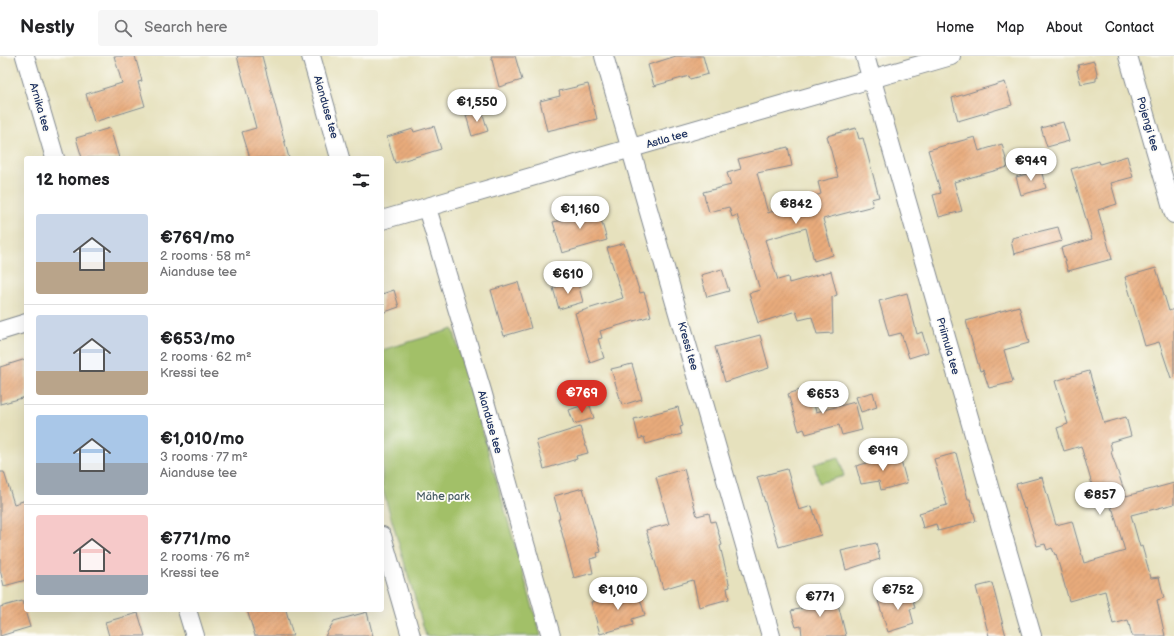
<!DOCTYPE html>
<html lang="en">
<head>
<meta charset="utf-8">
<style>
  :root { --surface:#fff; --page:#f6f6f6; --text:#202124; --muted:#757577; --line:#e0e0e0; --accent:#d93025 }
  body { margin:0; font-family:"Balsamiq Sans",sans-serif; background:var(--page); color:var(--text); height:100vh; display:flex; flex-direction:column; font-size:15px; white-space:nowrap }
  * { box-sizing:border-box; margin:0 }
  p { font-size:13px; color:var(--muted) }
  .icon { flex:none; width:22px; height:22px; fill:none; stroke:currentColor; stroke-width:2; stroke-linecap:round; stroke-linejoin:round }
  .map { position:relative; flex:1; overflow:hidden }
  .sheet { position:absolute; left:24px; top:100px; width:360px; height:456px; display:flex; flex-direction:column; background:var(--surface); border-radius:4px; box-shadow:0 4px 16px #0002 }
  .sheet>* { flex:none }
  .price { position:absolute; translate:-50% -34px; padding:0 9px; border-radius:14px; background:#fff; color:#222; font-size:13px; line-height:26px; filter:drop-shadow(0 1px 2px #0008) }
  .price::after { content:''; position:absolute; left:50%; top:24px; width:12px; height:9px; margin-left:-6px; background:inherit; clip-path:polygon(0 0,100% 0,50% 100%) }
  .price.selected { background:var(--accent); color:#fff }
  ul { padding:0; list-style:none }
  li { display:flex; align-items:center; gap:12px; height:100px; padding:0 12px }
  li+li { border-top:1px solid var(--line) }
  li span { display:grid; place-items:center; flex:none; width:112px; height:80px; border-radius:4px; color:#555 }
  li>.icon { margin-inline-start:auto }
  span .icon { width:48px; height:48px; fill:#fffc; stroke-width:1 }
  li b { font-size:17px }
  h2 { display:flex; justify-content:space-between; align-items:center; height:48px; padding:0 12px; font-size:17px }
  header { display:flex; align-items:center; gap:24px; box-sizing:border-box; height:56px; padding:0 20px; background:var(--surface); border-bottom:1px solid var(--line) }
  header strong { font-size:19px }
  nav { display:flex; gap:22px; margin-inline-start:auto; font-size:14px }
  .search { width:280px; height:36px; background:var(--page); display:flex; align-items:center; gap:10px; box-sizing:border-box; padding:0 14px; border-radius:4px; color:var(--muted); font-size:15px }
  .map>svg:first-child { display:block }
</style>
</head>
<body>
<header>
<strong>Nestly</strong>
<div class="search"><svg class="icon" aria-label="search" viewBox="0 0 24 24"><circle cx="10" cy="10" r="6"/><path d="M15 15l6 6"/></svg>Search here</div>
<nav><a>Home</a><a>Map</a><a>About</a><a>Contact</a></nav>
</header>
<div class="map">
<svg width="1174" height="580" viewBox="0 0 1174 580">
  <defs>
    <pattern id="building-hatch" width="6" height="6" patternUnits="userSpaceOnUse"><rect width="6" height="6" fill="#e8ab7b"/><path d="M-1 1l2-2M0 6l6-6M5 7l2-2" fill="none" stroke="#c6936d"/></pattern>
  </defs>
  <rect width="100%" height="100%" fill="#fdfcf7"/>
  <filter id="ink" filterUnits="userSpaceOnUse"><feTurbulence type="fractalNoise" baseFrequency=".025" numOctaves="2"/><feDisplacementMap in="SourceGraphic" scale="8" xChannelSelector="R" yChannelSelector="G"/><feConvolveMatrix kernelMatrix="1 2 1 2 8 2 1 2 1" color-interpolation-filters="sRGB"/></filter>
  <filter id="wash" filterUnits="userSpaceOnUse"><feTurbulence type="fractalNoise" baseFrequency=".012" numOctaves="4" result="noise"/><feDisplacementMap in="SourceGraphic" scale="16" xChannelSelector="R" yChannelSelector="G"/><feGaussianBlur stdDeviation="0.9" result="paint"/><feColorMatrix in="noise" values="0 0 0 0 0 0 0 0 0 0 0 0 0 0 0 0 0 1.4 0 .05"/><feComposite in="paint" operator="in"/></filter>
  <g filter="url(#wash)">
    <rect width="100%" height="100%" fill="#e6e1bd"/>
    <path fill="#a2c068" stroke="#5e7863" d="M453,273L541,580H426L382,431V294Z
      M839,401L844,420L819,427L814,408Z"/>
    <g id="blocks">
      <path fill="url(#building-hatch)" d="M114,0H135L142,25L138,26L145,50L94,66L86,38L122,27Z
        M237,0H262L289,102H250L242,76L256,72Z
        M491,0H515L522,24L499,31Z
        M676,0H703L708,18L690,23L689,20L654,30L648,9Z
        M1094,5L1098,21L1096,22V25L1081,28L1077,14L1079,13L1078,9Z
        M1005,26L1012,49L958,65L952,42Z
        M588,28L597,63L547,75L540,45L560,40L559,35Z
        M482,55L488,75L472,80L466,59Z
        M1063,66L1069,85L1047,91L1041,72Z
        M434,70L441,93L395,107L387,81L413,73L414,76Z
        M110,72L119,102H82L76,82Z
        M856,72L859,83L863,82L879,141L871,143L873,150L823,163L833,199L814,205L806,172L765,184L778,224L788,221L789,227L831,215L837,239L832,241L833,277L817,278L812,261L799,264L796,255L758,267L749,237L760,234L737,159L732,161L729,151L709,156L703,136L731,129L727,117L741,113L738,103L788,91L792,110L757,117L768,157L797,146V145L821,138L818,126L838,121L827,80Z
        M975,81L979,95L1002,88L1008,111L954,126L962,155L939,161L933,139L941,137L928,94Z
        M1127,100L1133,121L1111,127L1117,148L1098,154L1112,203L1068,215L1061,192L1092,183L1071,113L1099,105L1100,108Z
        M1041,114L1046,132L1021,139L1016,121Z
        M587,152L588,156L598,153L607,184L562,197L553,166L563,164L561,159Z
        M1058,171L1062,185L1014,198L1011,185L1012,184V182Z
        M624,187L640,237L644,236L651,260L600,275L602,282L598,283L604,302L590,307L575,257L623,242L607,192Z
        M1156,212L1169,255L1174,253V321L1171,322L1159,286L1145,290L1125,221Z
        M722,213L729,235L707,241L701,219Z
        M577,224L583,246L559,253L553,232Z
        M518,226L531,272L504,280L491,234Z
        M394,234L399,251L382,257V238Z
        M907,237L917,278L922,276L928,296L909,302L901,277L889,280L879,245Z
        M1019,250L1029,287L1004,294L1013,326L989,332L983,314L980,315L966,265Z
        M760,279L769,312L725,326L715,291Z
        M26,303V341L0,348V311Z
        M632,308L642,343L622,349L611,313Z
        M1089,315L1104,367L1126,361L1131,380L1110,386L1112,395L1111,396L1126,440L1174,427V448L1131,459L1140,491L1142,490L1151,522L1159,521L1164,542L1157,544L1165,580H1132L1128,564L1113,568L1105,535L1069,545L1056,498L1055,499L1052,492L1047,494L1045,488L1037,490L1025,452L1024,453L1016,428L1042,421L1056,469L1072,465L1084,507L1125,495L1113,454H1112L1105,429L1093,432L1081,390L1064,395L1057,372L1068,368L1055,325Z
        M809,331L816,356L855,346L862,374L842,379L839,369L806,378L804,373L799,375L788,338Z
        M873,336L877,351L861,356L856,341Z
        M589,347L594,362L574,368L569,354Z
        M678,351L683,370L680,371L682,378L646,388L644,381L639,383L634,363Z
        M580,371L588,397L576,400L577,403L544,413L536,385Z
        M956,397L968,443H970L976,465L938,475L936,468L923,472L919,457L947,449L934,403Z
        M899,398L907,427L881,434L879,425L861,428L856,410Z
        M684,413L697,460L709,457L711,466L715,465L722,489L720,490L730,531L727,532L729,543L699,551L693,524L663,533L646,474L669,468L656,421Z
        M787,413L799,454L812,450L821,479L779,491L757,421Z
        M0,416H4L14,448L26,444V524L4,530L0,514Z
        M583,432L601,496L597,497L598,501L590,503L593,517L574,522L558,462H560L554,440Z
        M876,487L880,503L846,514L841,495Z
        M992,527L1006,580H989L976,531Z
        M637,533L645,559L632,563L633,569L600,578L591,546Z
        M835,536L846,580H802L801,570L796,571L791,555L810,550L808,544Z
        M911,536L915,552L910,553L914,568L888,576L878,545Z
        M22,545L30,571L0,580V551Z
        M247,554H286L293,580H255Z
        M367,556L373,580H325L334,565Z
        M138,557L145,580H109L105,566Z"/>
    </g>
  </g>
  <g filter="url(#ink)">
    <use href="#blocks" fill-opacity="0" stroke="#80888e" stroke-width="1"/>
    <g fill="none" stroke-linecap="round" stroke-linejoin="round">
      <defs>
        <path id="minor" d="M25,0L55,102
          M311,0L340,102
          M604,0L771,580
          M865,0L1032,580
          M1128,0L1174,158
          M427,152L482,335L551,580
          M382,164L951,0
          M0,275L26,267
          M382,480L411,580
          M187,554L195,580"/>
      </defs>
      <use href="#minor" stroke="#80888e" stroke-width="20"/>
      <use href="#minor" stroke="#fff" stroke-width="18"/>
    </g>
  </g>
  <g text-anchor="middle" dominant-baseline="central" stroke-width="3.5" stroke-linejoin="round" paint-order="stroke">
    <g font-size="11" fill="#1b2f5e" stroke="#fdfcf7">
      <text transform="translate(40 51) rotate(74)">Arnika tee</text>
      <text transform="translate(326 51) rotate(74)">Aianduse tee</text>
      <text transform="translate(1148 68) rotate(74)">Pojengi tee</text>
      <text transform="translate(667 83) rotate(-16)">Astla tee</text>
      <text transform="translate(688 290) rotate(74)">Kressi tee</text>
      <text transform="translate(948 290) rotate(74)">Priimula tee</text>
      <text transform="translate(490 366) rotate(74)">Aianduse tee</text>
    </g>
    <g font-size="11" fill="#445a61" stroke="#fdfcf7">
      <text x="443" y="440">Mähe park</text>
    </g>
  </g>
</svg>
<b class="price" style="left:477px;top:67px">€1,550</b>
<b class="price" style="left:1031px;top:126px">€949</b>
<b class="price" style="left:796px;top:169px">€842</b>
<b class="price" style="left:580px;top:174px">€1,160</b>
<b class="price" style="left:568px;top:239px">€610</b>
<b class="price selected" style="left:582px;top:358px">€769</b>
<b class="price" style="left:823px;top:359px">€653</b>
<b class="price" style="left:883px;top:416px">€919</b>
<b class="price" style="left:1100px;top:460px">€857</b>
<b class="price" style="left:618px;top:555px">€1,010</b>
<b class="price" style="left:898px;top:555px">€752</b>
<b class="price" style="left:820px;top:562px">€771</b>
<section class="sheet">
<h2>12 homes<svg class="icon" aria-label="filters" viewBox="0 0 24 24"><path d="M4 7h16M4 17h16"/><circle cx="9" cy="7" r="2"/><circle cx="15" cy="17" r="2"/></svg></h2>
<ul>
<li><span style="background:linear-gradient(#c9d6e8 60%,#b9a48a 0)"><svg class="icon" aria-label="home" viewBox="0 0 24 24"><path d="M3 11l9-7 9 7M6 9v11h12V9"/></svg></span><div><b>€769/mo</b><p>2 rooms · 58 m²</p><p>Aianduse tee</p></div></li>
<li><span style="background:linear-gradient(#c9d6e8 70%,#b9a48a 0)"><svg class="icon" aria-label="home" viewBox="0 0 24 24"><path d="M3 11l9-7 9 7M6 9v11h12V9"/></svg></span><div><b>€653/mo</b><p>2 rooms · 62 m²</p><p>Kressi tee</p></div></li>
<li><span style="background:linear-gradient(#a9c7e8 60%,#9aa5b1 0)"><svg class="icon" aria-label="home" viewBox="0 0 24 24"><path d="M3 11l9-7 9 7M6 9v11h12V9"/></svg></span><div><b>€1,010/mo</b><p>3 rooms · 77 m²</p><p>Aianduse tee</p></div></li>
<li><span style="background:linear-gradient(#f6c9c9 75%,#9aa5b1 0)"><svg class="icon" aria-label="home" viewBox="0 0 24 24"><path d="M3 11l9-7 9 7M6 9v11h12V9"/></svg></span><div><b>€771/mo</b><p>2 rooms · 76 m²</p><p>Kressi tee</p></div></li>
</ul>
</section>
</div>
</body>
</html>
